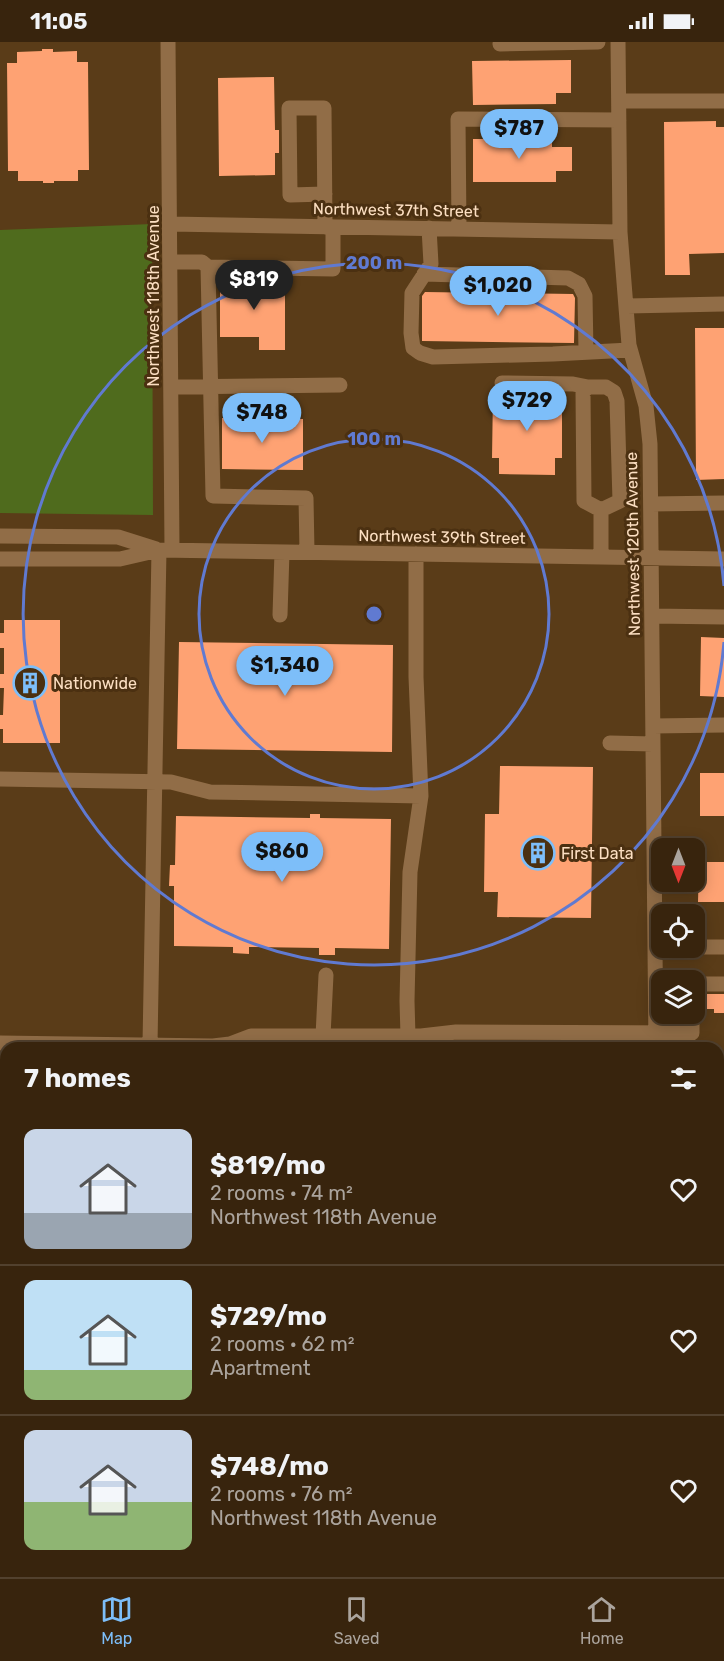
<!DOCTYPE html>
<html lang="en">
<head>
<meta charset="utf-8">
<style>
  :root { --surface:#38240d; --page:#43301b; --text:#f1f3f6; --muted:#aba49d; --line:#52412e; --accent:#7dbef9 }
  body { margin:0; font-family:Rubik,sans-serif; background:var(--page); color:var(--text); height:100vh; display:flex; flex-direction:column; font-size:22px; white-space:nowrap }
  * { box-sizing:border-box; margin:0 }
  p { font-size:20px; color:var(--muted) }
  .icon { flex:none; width:33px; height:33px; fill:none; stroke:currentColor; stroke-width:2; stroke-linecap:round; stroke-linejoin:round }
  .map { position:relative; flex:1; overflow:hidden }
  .side { position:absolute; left:0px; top:1000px; width:724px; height:536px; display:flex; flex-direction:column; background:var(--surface); border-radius:18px 18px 0 0; box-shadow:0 3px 15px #0003,0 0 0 2px var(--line) }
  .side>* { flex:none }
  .needle { width:39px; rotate:180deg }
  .controls { position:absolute; left:651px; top:796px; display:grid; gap:12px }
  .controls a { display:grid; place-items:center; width:54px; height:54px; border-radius:12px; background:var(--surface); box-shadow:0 3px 15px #0003,0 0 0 2px var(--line); font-size:30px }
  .price { position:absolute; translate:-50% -51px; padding:0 14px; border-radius:21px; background:var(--accent); color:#111; font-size:20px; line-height:39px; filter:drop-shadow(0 2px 3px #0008) }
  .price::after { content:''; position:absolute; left:50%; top:36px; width:18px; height:14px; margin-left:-9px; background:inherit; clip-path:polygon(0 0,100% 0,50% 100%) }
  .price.on { background:#222; color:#fff }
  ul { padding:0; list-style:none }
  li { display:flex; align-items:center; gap:18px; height:150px; padding:0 24px }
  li+li { border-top:2px solid var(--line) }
  li span { display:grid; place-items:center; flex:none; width:168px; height:120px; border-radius:12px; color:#555 }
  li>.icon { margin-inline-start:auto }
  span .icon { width:72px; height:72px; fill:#fffc; stroke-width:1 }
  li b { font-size:26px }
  h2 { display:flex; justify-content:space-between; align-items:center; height:72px; padding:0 24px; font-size:26px }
  .status { display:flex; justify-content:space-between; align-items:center; height:42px; padding:0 30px; background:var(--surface); direction:ltr }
  .status svg { height:16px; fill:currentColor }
  .tabs { display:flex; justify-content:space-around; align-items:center; height:84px; border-top:2px solid var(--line); background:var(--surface); font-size:16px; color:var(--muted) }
  .tabs a { display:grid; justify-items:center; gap:3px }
  .tabs .on { color:var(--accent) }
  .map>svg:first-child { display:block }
</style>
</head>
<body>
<div class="status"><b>11:05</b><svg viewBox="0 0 49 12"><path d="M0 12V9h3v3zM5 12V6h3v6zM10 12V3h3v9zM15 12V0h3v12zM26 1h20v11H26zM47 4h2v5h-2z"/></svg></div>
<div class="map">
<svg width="724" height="1535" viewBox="0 0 724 1535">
  <rect width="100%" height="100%" fill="#4b3011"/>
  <path fill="#5a3c18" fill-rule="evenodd" d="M0,0H724V1535H0ZM662,807H694V840H662ZM662,873H694V906H662ZM662,939H694V972H662ZM6,1006H718V1530H6Z"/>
  <path fill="#4f6b1d" d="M152,182L153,473L0,471V188Z
    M0,1038H6V1166L0,1165Z"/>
  <path fill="#2e004a" stroke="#6c436e" stroke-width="1.5" d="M551,1530H634V1535H552Z"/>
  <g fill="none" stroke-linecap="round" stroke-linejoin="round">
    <path stroke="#2e004a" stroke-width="12" d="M718,1023H724"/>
  </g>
  <path fill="#fea273" d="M42,7H53V10L77,9V20H88L89,128H78V139H54V141H43V139H18V129H8L7,21H17V10L42,9Z
    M571,18V51H556V62L473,63L472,19Z
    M274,35L275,88H279V111H275V133L219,134L218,36Z
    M716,79V85H724V211L689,212L690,233H665L664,80Z
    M473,97H552V105H572V129H556V140H473Z
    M220,237H285V308H259V295H220Z
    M425,250L573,252L575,256L574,301L422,299V254Z
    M695,286H724V437L696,438Z
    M493,350L562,352V416H555V433L499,432V416H492Z
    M222,376L303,377V428L222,427Z
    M4,578H60V701H3V687H0V673H3L4,646H0V632H4V606H0V591H4Z
    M701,595L724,596V655L700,654Z
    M179,600L393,603L392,710L177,707Z
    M500,724L593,725L591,876L497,875L498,850H484L485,772H499Z
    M700,731H724V774H700Z
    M310,772H320V776L391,777L389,907L335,906V913H319V906L249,905V912L233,911V905L174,904V844H169L170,823H175L176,774L310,776Z
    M699,820H724V860H698Z
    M695,952H724V971H714V967H700L695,963Z"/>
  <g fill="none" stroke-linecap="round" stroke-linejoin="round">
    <path stroke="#916d47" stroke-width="15" d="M168,0L172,508
      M618,0L620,190L629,303L646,364L650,402L656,1006
      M500,2L598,0
      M619,59H724
      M325,152L290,153L289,66H324L325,185
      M170,182L620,190
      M429,186L431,222L412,251L411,291L413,306L420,311L433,315L553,312L630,308
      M459,187L458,77L619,78
      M171,220H202L208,225L333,227V185
      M208,225L213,454L306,456L307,510
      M424,232L568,236L579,242L585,254L586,310
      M627,264L724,262
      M502,341L573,342L588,345
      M171,345L340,343
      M651,462L724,461
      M601,468L620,459L617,359L614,350L606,345H588L583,350L584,459L601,468V515
      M0,494L118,495L156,507
      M0,517H120L159,508L724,517
      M280,573L282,510
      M652,574L724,575
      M653,684L724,683
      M610,701L653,702
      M0,737L171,740L210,750L421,754
      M694,905H724
      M694,942H724
      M323,994L326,933
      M408,994L407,959L410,830L421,754L416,635V512
      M0,1001L213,1004L230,1002L251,994H421L456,990L692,991V972
      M150,1002L159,508
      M718,1058H724
      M0,1064H6
      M0,1151H6
      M0,1178H6
      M718,1208H724
      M718,1449H724
      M156,1530L157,1535
      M497,1530V1535
      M661,1530V1535"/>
  </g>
  <g fill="none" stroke="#607ad1" stroke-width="3">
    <circle cx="374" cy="572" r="175"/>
    <path d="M724 600A351 351 0 1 1 724 544"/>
  </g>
  <defs>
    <symbol id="building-ring" viewBox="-11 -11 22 22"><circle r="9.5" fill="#4b3011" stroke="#7dbef9" stroke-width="1.5"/><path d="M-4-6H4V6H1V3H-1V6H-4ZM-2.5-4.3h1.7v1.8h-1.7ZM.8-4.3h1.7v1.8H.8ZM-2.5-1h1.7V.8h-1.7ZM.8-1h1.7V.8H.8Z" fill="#7dbef9"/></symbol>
  </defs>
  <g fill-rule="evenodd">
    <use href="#building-ring" x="11" y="622" width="38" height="38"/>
    <use href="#building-ring" x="519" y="792" width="38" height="38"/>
  </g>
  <g text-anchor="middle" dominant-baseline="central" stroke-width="6" stroke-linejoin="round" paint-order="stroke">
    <g font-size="16" fill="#fcdfc2" stroke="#4b3011">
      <text transform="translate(396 168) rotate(1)">Northwest 37th Street</text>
      <text transform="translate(153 254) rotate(-90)">Northwest 118th Avenue</text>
      <text transform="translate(442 495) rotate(1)">Northwest 39th Street</text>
      <text transform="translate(633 502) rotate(-91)">Northwest 120th Avenue</text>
    </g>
    <g font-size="16" fill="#fcdfc2" stroke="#4b3011" text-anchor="start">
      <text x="53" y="641">Nationwide</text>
      <text x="561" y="811">First Data</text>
    </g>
  </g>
  <circle cx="374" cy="572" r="9" fill="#607ad1" stroke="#4b3011" stroke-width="3"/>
  <g font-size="18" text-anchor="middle" font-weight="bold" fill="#607ad1" stroke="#4b3011" stroke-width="6" stroke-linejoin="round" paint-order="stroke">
    <text x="374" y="227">200 m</text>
    <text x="374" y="403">100 m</text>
  </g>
</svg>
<div class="controls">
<a><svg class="needle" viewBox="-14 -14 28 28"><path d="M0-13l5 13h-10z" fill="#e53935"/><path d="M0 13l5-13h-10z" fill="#aba49d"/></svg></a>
<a><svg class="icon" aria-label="locate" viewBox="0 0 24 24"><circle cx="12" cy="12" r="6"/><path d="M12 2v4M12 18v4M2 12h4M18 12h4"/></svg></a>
<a><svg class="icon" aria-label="layers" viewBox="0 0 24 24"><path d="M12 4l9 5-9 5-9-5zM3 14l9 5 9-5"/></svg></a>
</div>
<b class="price" style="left:519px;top:118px">$787</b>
<b class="price on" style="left:254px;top:269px">$819</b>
<b class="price" style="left:498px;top:275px">$1,020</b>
<b class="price" style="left:527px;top:390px">$729</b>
<b class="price" style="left:262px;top:402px">$748</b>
<b class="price" style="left:285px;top:655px">$1,340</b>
<b class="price" style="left:282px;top:841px">$860</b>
<section class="side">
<h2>7 homes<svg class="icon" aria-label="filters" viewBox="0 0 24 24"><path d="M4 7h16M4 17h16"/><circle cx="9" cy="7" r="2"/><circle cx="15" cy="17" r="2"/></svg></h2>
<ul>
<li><span style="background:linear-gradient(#c9d6e8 70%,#9aa5b1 0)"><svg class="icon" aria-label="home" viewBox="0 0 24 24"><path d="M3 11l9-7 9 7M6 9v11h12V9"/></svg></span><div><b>$819/mo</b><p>2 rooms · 74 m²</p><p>Northwest 118th Avenue</p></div><svg class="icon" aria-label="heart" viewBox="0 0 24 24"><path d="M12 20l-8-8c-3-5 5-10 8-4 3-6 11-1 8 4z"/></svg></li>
<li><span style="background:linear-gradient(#bfe0f5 75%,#8fb573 0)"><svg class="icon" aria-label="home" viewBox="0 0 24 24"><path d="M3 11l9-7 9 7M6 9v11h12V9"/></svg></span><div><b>$729/mo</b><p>2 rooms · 62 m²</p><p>Apartment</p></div><svg class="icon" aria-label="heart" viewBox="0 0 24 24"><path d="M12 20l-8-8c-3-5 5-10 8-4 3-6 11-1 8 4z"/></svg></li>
<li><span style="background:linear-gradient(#c9d6e8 60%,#8fb573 0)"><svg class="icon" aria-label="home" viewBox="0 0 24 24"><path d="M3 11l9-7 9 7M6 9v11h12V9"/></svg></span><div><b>$748/mo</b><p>2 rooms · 76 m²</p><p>Northwest 118th Avenue</p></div><svg class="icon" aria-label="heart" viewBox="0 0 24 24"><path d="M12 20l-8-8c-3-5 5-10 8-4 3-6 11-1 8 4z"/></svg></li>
</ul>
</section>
</div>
<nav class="tabs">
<a class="on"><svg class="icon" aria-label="map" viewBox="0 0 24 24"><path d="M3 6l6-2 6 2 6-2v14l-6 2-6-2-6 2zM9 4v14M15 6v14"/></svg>Map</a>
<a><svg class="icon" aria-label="saved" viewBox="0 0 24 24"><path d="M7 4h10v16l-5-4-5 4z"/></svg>Saved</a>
<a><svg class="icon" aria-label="home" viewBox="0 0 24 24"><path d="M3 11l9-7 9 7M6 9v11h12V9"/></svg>Home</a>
</nav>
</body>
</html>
